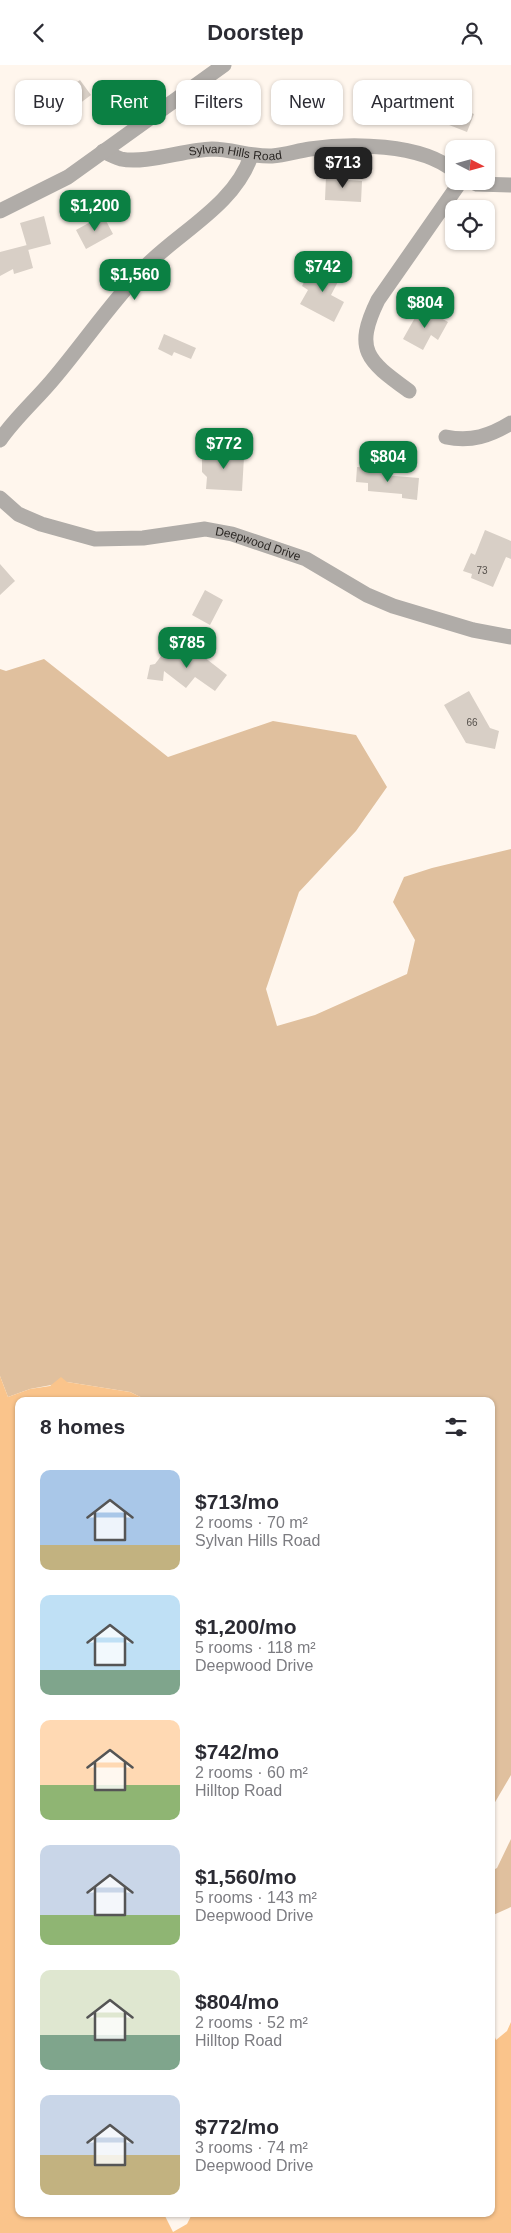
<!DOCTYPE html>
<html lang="en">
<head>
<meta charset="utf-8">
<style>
  :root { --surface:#fff; --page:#f7f7f7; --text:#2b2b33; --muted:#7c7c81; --accent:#0b8043 }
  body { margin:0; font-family:Helvetica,sans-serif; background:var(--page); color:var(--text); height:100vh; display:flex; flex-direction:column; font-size:19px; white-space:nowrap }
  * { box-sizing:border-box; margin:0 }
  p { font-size:16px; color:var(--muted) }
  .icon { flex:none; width:28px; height:28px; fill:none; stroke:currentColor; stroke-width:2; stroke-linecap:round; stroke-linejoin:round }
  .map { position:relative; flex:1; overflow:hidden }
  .sheet { position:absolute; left:15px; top:1332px; width:480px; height:820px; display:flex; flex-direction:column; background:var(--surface); border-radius:10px; box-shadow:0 1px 4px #0004 }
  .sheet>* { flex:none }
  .hud { position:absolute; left:15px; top:15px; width:481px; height:45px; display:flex; gap:10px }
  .needle { width:32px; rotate:96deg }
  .buttons { position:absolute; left:445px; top:75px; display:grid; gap:10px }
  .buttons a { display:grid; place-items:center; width:50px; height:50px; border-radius:10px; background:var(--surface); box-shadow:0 1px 4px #0004; font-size:25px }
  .price { position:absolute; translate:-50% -42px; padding:0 11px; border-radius:10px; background:var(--accent); color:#fff; font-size:16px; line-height:32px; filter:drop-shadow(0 1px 2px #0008) }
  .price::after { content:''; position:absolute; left:50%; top:30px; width:15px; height:11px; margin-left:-8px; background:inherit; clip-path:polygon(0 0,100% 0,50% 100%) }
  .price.active { background:#222; color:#fff }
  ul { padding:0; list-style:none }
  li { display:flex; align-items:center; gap:15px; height:125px; padding:0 25px }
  li span { display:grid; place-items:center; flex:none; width:140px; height:100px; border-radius:10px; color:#555 }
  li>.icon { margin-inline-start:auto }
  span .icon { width:60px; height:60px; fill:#fffc; stroke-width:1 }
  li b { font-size:21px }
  h2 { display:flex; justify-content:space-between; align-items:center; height:60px; padding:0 25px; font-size:21px }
  .chip { padding:0 18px; border-radius:10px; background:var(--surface); box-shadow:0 1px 4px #0004; font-size:18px; line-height:45px }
  .chip.active { background:var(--accent); color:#fff }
  header { display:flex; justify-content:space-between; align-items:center; height:65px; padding:0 25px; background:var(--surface); font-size:22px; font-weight:600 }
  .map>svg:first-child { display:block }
</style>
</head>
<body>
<header><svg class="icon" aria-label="back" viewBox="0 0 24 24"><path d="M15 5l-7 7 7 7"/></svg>Doorstep<svg class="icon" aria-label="person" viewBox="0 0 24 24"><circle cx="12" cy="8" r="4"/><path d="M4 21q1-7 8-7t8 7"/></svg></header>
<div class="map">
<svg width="511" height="2168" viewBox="0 0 511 2168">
  <rect width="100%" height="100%" fill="#fff6ed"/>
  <path fill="#e0c09e" d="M44,594L168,692L273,656L356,670L387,722L356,766L299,827L266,924L277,961L315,950L407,909L415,875L393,837L404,812L432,803L511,784V1710L491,1744V1336H149L130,1327L67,1317L30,1324L8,1332L0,1311V604L6,606Z
    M511,1774V1842L491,1851V1806L497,1803Z"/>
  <path fill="#fac48b" d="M0,1311L8,1332L30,1324L50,1321L61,1312L67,1317L130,1327L149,1336H19V2149H164L173,2167L187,2159L192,2149H491V1968L493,1967L496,1975L507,1966L511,1957V2168H0Z"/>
  <path fill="#d8cfc6" d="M80,15L91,30L67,48L56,32Z
    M277,25L302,26L301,32L341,33V53L276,51Z
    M450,40L474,49L467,67L444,58Z
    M326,111L347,112V115L362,116L361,137L325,135Z
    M103,150L113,169L86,184L76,165Z
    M44,151L51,179L28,185L20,158Z
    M27,180L33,203L14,209L13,204L0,211V187Z
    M322,198L342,209L331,230L344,237L334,257L300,239L308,225L302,221L307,211L313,214Z
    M421,242L448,257L438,275L431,270L423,285L403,274Z
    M164,269L196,283L191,294L174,287L172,291L158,284Z
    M207,385L236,387L244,392L242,426L206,424L207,412L202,407V394L207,390Z
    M357,402L384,404L383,410L419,413L417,435L402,433V429L368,426V418L356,417Z
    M485,465L511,476V494L506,492L493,522L471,513L472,509L463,506L471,488L475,490Z
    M0,499L15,516L0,530Z
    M205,525L223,535L210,560L192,550Z
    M190,581L227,610L215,626L195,612L186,623L164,606L163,616L147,614L150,600L155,599L168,582L167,588L174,593L176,590L180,593Z
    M469,626L490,663L499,666L495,684L466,678L444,640Z"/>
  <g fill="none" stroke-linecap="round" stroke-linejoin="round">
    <g stroke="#b0aca8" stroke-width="15">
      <path id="s1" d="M103,86C109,89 115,92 121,94C146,99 184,85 212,84C232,84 251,92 272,91C285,90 297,86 310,84C350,78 421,78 454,106"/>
      <path d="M470,116L477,119L511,120"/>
      <path d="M0,146L68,112L224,0"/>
      <path d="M409,326C368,296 353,286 378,235L461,116"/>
      <path d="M446,372C471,377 490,371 511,358"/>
      <path d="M0,375C16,352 37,334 55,312C86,275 113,235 147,200C181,166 235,139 251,91"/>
      <path id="s2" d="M0,433L18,449L41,459L95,474L143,473L205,464L232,469L306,494L367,530L393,541L473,565L511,572"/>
    </g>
  </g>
  <g text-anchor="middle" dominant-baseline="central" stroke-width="5" stroke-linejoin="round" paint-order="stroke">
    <g font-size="10" fill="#56514c">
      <text x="482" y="505">73</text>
      <text x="472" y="657">66</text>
    </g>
    <g font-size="12" fill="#2b2724" stroke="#fff">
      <text stroke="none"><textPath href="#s1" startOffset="135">Sylvan Hills Road</textPath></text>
      <text stroke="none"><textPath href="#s2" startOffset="271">Deepwood Drive</textPath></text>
    </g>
  </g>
</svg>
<div class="buttons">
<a><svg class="needle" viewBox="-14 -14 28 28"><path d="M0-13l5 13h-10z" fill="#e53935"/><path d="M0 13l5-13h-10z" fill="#7c7c81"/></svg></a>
<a><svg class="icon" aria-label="locate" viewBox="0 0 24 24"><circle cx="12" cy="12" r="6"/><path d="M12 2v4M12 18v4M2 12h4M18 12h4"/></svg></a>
</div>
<b class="price active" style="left:343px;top:124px">$713</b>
<b class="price" style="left:95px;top:167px">$1,200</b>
<b class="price" style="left:323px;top:228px">$742</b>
<b class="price" style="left:135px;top:236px">$1,560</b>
<b class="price" style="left:425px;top:264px">$804</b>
<b class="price" style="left:224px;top:405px">$772</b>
<b class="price" style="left:388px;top:418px">$804</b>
<b class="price" style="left:187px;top:604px">$785</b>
<div class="hud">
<a class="chip">Buy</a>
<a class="chip active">Rent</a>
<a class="chip">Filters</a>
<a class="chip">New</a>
<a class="chip">Apartment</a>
</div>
<section class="sheet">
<h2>8 homes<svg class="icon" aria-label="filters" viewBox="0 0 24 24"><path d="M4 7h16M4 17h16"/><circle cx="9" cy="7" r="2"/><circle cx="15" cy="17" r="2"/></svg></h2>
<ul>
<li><span style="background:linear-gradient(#a9c7e8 75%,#c2b280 0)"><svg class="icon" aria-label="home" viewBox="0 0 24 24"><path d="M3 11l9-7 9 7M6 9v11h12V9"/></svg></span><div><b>$713/mo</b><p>2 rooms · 70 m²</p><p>Sylvan Hills Road</p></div></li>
<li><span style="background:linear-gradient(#bfe0f5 75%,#7fa58c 0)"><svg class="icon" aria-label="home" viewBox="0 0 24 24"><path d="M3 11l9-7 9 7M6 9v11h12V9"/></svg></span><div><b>$1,200/mo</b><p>5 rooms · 118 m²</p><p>Deepwood Drive</p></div></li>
<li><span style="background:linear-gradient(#ffd9b3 65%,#8fb573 0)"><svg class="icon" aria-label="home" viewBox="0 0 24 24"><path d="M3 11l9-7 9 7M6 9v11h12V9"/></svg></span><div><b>$742/mo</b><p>2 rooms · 60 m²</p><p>Hilltop Road</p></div></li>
<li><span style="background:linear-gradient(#c9d6e8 70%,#8fb573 0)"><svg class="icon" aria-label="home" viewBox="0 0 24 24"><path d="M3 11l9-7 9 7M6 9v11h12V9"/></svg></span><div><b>$1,560/mo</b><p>5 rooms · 143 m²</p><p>Deepwood Drive</p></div></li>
<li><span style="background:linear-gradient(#dfe7d0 65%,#7fa58c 0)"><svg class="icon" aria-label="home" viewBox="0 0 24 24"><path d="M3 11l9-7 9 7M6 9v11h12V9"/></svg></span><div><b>$804/mo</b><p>2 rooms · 52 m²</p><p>Hilltop Road</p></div></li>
<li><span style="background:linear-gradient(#c9d6e8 60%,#c2b280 0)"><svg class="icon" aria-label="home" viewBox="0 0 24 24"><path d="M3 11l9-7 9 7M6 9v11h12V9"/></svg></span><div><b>$772/mo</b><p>3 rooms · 74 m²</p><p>Deepwood Drive</p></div></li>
</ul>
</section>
</div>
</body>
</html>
